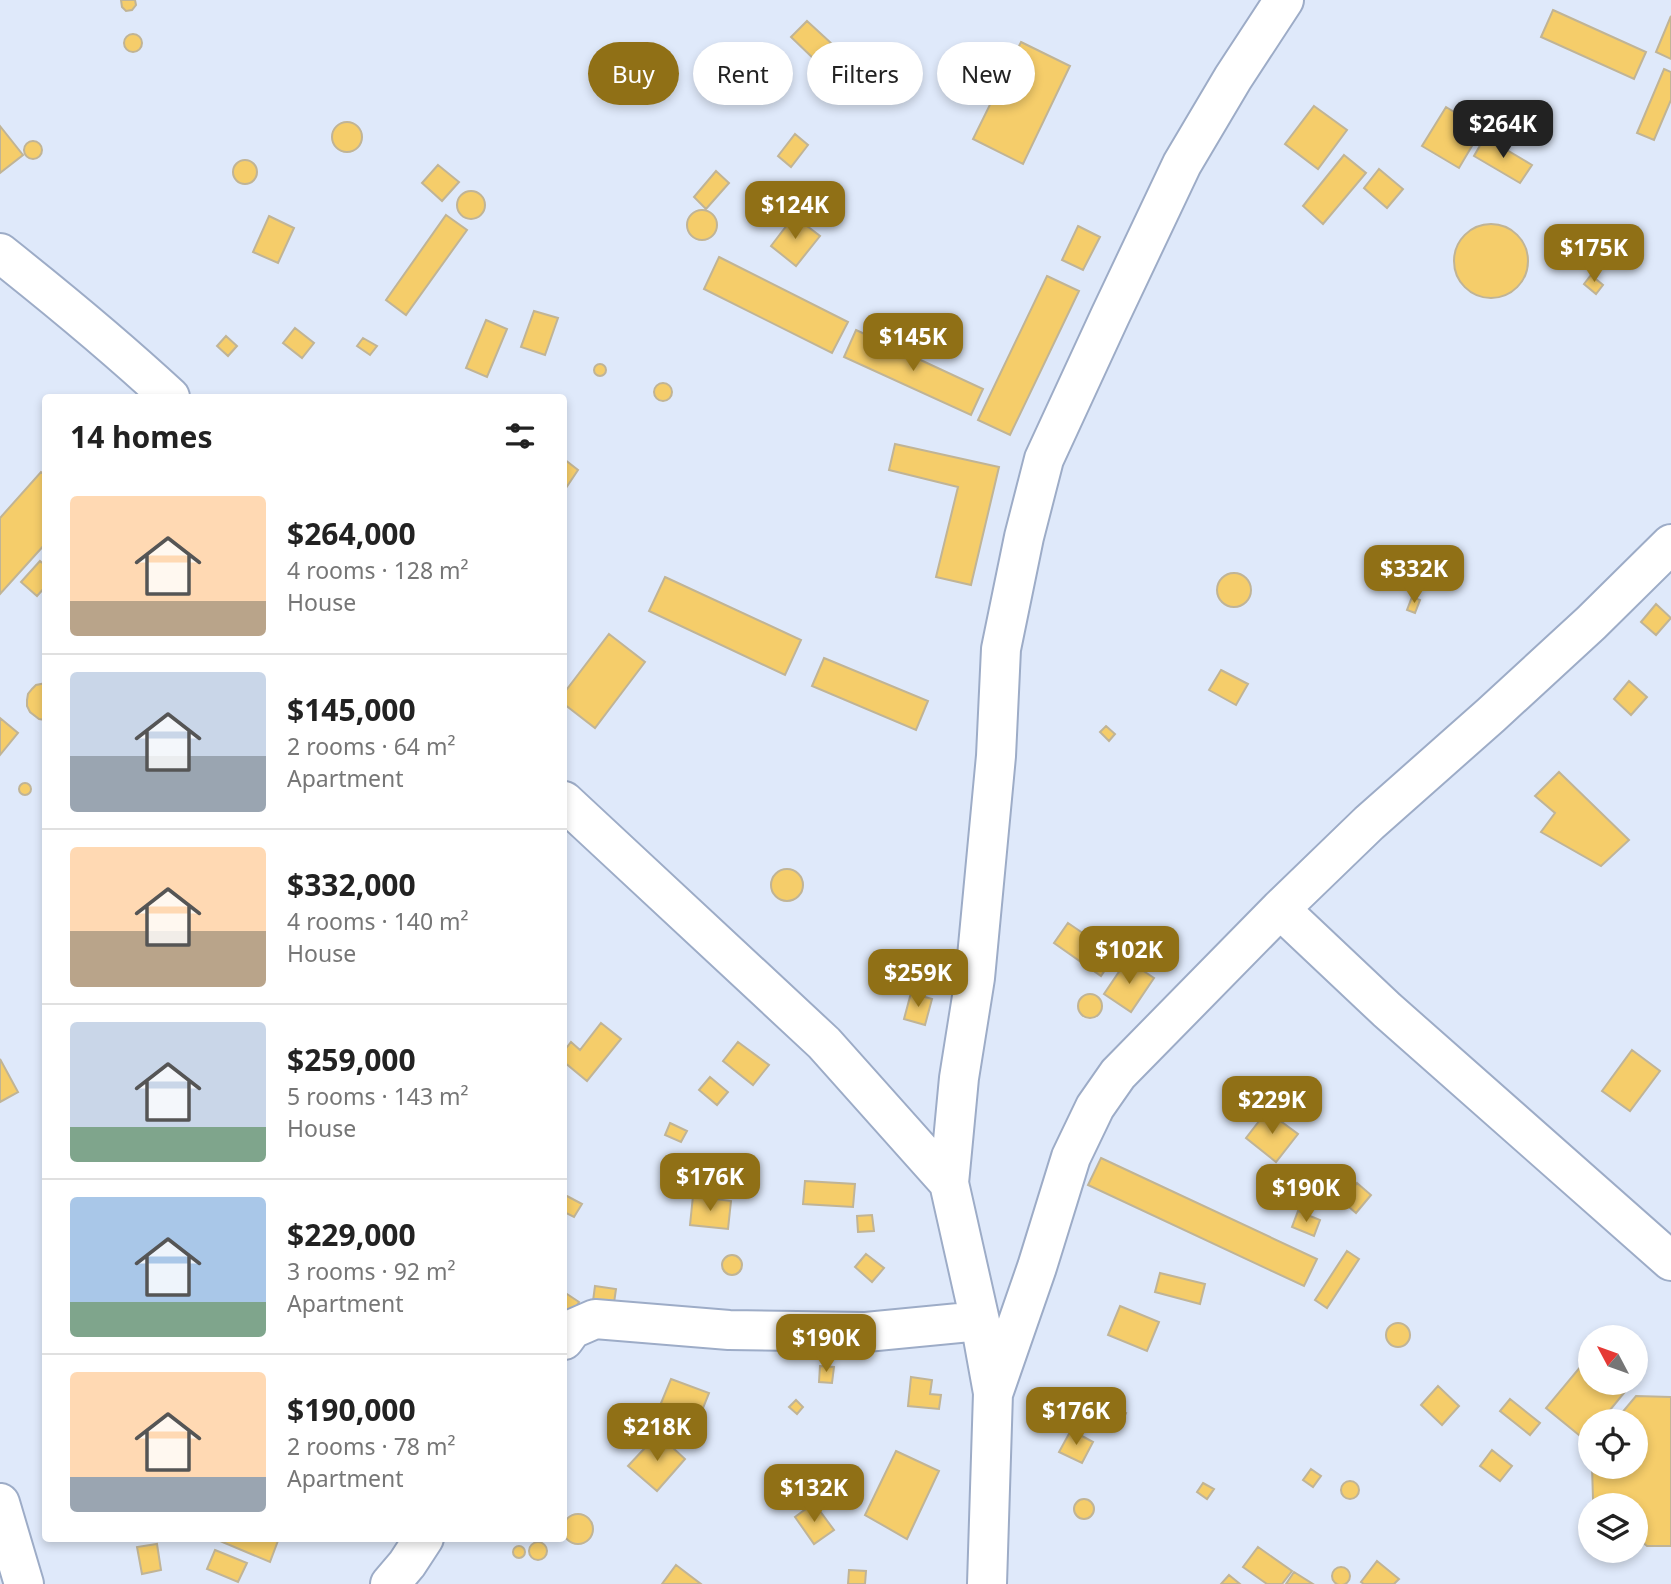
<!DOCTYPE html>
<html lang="en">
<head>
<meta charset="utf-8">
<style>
  :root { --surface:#fff; --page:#f6f6f6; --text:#222; --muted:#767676; --line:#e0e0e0; --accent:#907016 }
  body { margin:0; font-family:"Noto Sans",sans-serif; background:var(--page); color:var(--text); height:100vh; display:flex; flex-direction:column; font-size:26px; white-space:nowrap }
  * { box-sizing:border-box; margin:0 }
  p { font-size:23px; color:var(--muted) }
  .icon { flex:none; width:38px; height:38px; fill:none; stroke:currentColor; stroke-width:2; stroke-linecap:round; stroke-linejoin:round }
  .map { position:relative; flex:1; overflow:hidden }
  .panel { position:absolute; left:42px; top:394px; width:525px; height:1148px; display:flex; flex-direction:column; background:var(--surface); border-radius:7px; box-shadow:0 4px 10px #0003 }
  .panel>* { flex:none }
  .top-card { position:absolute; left:588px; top:42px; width:665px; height:63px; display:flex; gap:14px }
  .needle { width:46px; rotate:311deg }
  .controls { position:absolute; left:1578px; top:1325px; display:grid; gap:14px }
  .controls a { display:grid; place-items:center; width:70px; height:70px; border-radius:50%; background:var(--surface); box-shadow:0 4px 10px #0003; font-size:35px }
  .price { position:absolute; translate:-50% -60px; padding:0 16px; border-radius:14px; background:var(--accent); color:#fff; font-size:23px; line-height:46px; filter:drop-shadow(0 2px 4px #0008) }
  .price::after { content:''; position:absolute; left:50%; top:42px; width:21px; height:16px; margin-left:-10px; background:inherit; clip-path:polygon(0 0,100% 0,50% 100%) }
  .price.on { background:#222; color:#fff }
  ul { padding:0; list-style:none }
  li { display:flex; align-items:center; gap:21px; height:175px; padding:0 28px }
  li+li { border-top:2px solid var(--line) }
  li span { display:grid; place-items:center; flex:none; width:196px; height:140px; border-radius:7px; color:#555 }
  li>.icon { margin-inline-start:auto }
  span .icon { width:84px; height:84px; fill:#fffc; stroke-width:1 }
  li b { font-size:30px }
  h2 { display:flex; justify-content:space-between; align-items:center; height:84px; padding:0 28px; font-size:30px }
  .chip { padding:0 24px; border-radius:32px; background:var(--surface); box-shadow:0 4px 10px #0003; font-size:24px; line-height:63px }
  .chip.on { background:var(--accent); color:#fff }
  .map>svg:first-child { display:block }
</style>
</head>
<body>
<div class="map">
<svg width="1671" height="1584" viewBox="0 0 1671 1584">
  <rect width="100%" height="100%" fill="#dfe9fa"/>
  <path fill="#f5cd6a" stroke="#c0b496" stroke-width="2" d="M135,0L136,5L132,10L126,11L122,7L121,0Z
    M1553,10L1646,52L1634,79L1541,37Z
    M1671,16V59L1656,52Z
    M807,21L831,43L815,60L791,37Z
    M124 43a9 9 0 1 1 18 0a9 9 0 1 1-18 0Z
    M1021,42L1070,66L1023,164L973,139Z
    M1664,69L1671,72V100L1654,140L1637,133Z
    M1314,106L1347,130L1318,169L1285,144Z
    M1446,107L1482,129L1459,168L1422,146Z
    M332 137a15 15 0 1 1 30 0a15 15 0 1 1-30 0Z
    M0,126L23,155L0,173Z
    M795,134L808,145L791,167L778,156Z
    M1485,137L1532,165L1520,183L1474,156Z
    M24 150a9 9 0 1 1 18 0a9 9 0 1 1-18 0Z
    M1344,155L1366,173L1323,224L1303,206Z
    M233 172a12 12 0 1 1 24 0a12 12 0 1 1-24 0Z
    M438,165L459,182L442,201L422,183Z
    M1379,169L1403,189L1387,208L1364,188Z
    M716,171L729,183L706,209L694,197Z
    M457 205a14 14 0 1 1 28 0a14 14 0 1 1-28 0Z
    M687 225a15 15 0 1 1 30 0a15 15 0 1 1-30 0Z
    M446,215L467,230L406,315L386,300Z
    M269,216L294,228L278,263L253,252Z
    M794,216L820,236L796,266L771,246Z
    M1454 261a37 37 0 1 1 74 0a37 37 0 1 1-74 0Z
    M1078,226L1100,237L1083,270L1062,260Z
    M719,257L848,322L832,353L704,289Z
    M1591,275L1603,285L1596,294L1584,284Z
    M1047,276L1079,291L1010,435L978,420Z
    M534,311L558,318L545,355L521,347Z
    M486,320L507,329L487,377L466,368Z
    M295,328L314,343L302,358L283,343Z
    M856,330L983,389L971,415L844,357Z
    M226,336L237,346L228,356L217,346Z
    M363,338L377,346L370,355L357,346Z
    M594 370a6 6 0 1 1 12 0a6 6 0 1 1-12 0Z
    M654 392a9 9 0 1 1 18 0a9 9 0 1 1-18 0Z
    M895,444L999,467L971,585L936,577L958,487L889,470Z
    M564,459L578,470L566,488L564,487Z
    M41,472L46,475V543L0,594V518Z
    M40,561L46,566V586L37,596L21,582Z
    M1217 590a17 17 0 1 1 34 0a17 17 0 1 1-34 0Z
    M665,577L801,640L785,675L649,611Z
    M1412,597L1420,600L1415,613L1407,610Z
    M1656,604L1671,618L1656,635L1641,622Z
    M609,634L645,662L595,728L564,704V693Z
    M824,658L928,701L916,730L812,686Z
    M1221,670L1248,684L1236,705L1209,690Z
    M1629,681L1647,697L1631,715L1614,699Z
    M46,683V720H45L39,719L30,712L27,706V700L28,694L32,689L36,685Z
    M0,718L18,733L0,755Z
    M1106,726L1115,734L1109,741L1100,732Z
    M1559,772L1629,840L1601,866L1541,832L1555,813L1535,796Z
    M19 789a6 6 0 1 1 12 0a6 6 0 1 1-12 0Z
    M771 885a16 16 0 1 1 32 0a16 16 0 1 1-32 0Z
    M1068,923L1115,955L1101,976L1054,943Z
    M1127,960L1154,978L1131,1012L1104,994Z
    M911,993L932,999L925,1025L904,1019Z
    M1078 1006a12 12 0 1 1 24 0a12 12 0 1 1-24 0Z
    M601,1023L621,1039L587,1081L564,1062V1051L571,1042L580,1050Z
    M738,1042L769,1065L753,1085L723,1061Z
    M1632,1050L1660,1071L1630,1111L1602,1091Z
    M0,1059L18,1092L0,1102Z
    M710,1077L728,1092L717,1105L699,1090Z
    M1267,1111L1298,1134L1276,1162L1246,1138Z
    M670,1123L687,1131L681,1142L665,1135Z
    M1101,1158L1317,1259L1304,1286L1088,1185Z
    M805,1181L855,1184L853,1207L803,1204Z
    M1357,1183L1371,1195L1356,1213L1342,1201Z
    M565,1195L582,1204L574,1217L564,1212Z
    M693,1196L731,1201L728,1229L690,1225Z
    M1298,1211L1320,1220L1314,1236L1292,1227Z
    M872,1215L874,1231L858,1232L857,1216Z
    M1347,1251L1359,1259L1327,1308L1315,1300Z
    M866,1254L884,1268L872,1282L855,1267Z
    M722 1265a10 10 0 1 1 20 0a10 10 0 1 1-20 0Z
    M1160,1273L1205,1284L1200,1304L1155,1292Z
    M595,1286L616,1289L614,1303L593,1301Z
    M564,1292L579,1302L568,1320L564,1317Z
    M1120,1306L1159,1322L1147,1351L1108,1335Z
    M1386 1335a12 12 0 1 1 24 0a12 12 0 1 1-24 0Z
    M1591,1354V1382H1633L1601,1421H1591V1434L1585,1440L1546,1408Z
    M820,1366L834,1367L832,1383L819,1382Z
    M911,1377L932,1380L930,1394L941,1395L939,1409L908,1406Z
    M671,1379L709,1393L697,1423L686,1419L680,1435L661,1428L667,1412L659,1408Z
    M1438,1386L1459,1406L1442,1425L1421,1405Z
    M1636,1396L1671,1397V1546H1647L1636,1537V1505H1600L1593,1499L1592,1466H1636V1421H1615Z
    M1092,1399L1126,1413L1120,1427L1085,1413Z
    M1510,1399L1540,1423L1530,1435L1500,1411Z
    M796,1400L803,1407L797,1414L789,1407Z
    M1071,1430L1093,1442L1082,1463L1059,1452Z
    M658,1434L685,1459L657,1491L628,1466Z
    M1492,1450L1512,1466L1500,1481L1480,1466Z
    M896,1451L939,1471L907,1539L865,1515Z
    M1311,1469L1321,1476L1313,1487L1303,1480Z
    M1341 1490a9 9 0 1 1 18 0a9 9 0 1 1-18 0Z
    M1203,1483L1214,1489L1207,1499L1197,1492Z
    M1074 1509a10 10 0 1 1 20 0a10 10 0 1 1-20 0Z
    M814,1503L834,1530L814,1544L795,1517Z
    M563 1529a15 15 0 1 1 30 0a15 15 0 1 1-30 0Z
    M213,1538H279L270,1562Z
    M529 1551a9 9 0 1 1 18 0a9 9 0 1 1-18 0Z
    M157,1544L161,1570L142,1574L137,1547Z
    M513 1552a6 6 0 1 1 12 0a6 6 0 1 1-12 0Z
    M1258,1547L1292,1571L1282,1584H1267L1243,1567Z
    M215,1550L247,1563L238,1582L207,1569Z
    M1377,1561L1399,1579L1394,1584H1364L1361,1582Z
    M676,1565L701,1584H662Z
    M1332 1576a9 9 0 1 1 18 0a9 9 0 1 1-18 0Z
    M849,1570L866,1571L865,1584H848Z
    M1294,1572L1313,1584H1286Z
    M1229,1575L1240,1584H1221Z"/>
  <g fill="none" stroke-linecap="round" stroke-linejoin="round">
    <defs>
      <path id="minor" d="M0,253C58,299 116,347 170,397
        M564,801L824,1043L949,1183
        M1280,909L1387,1010L1671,1261
        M564,1340L572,1329L595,1319L729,1330L866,1332L980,1321
        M994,1391L1037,1267L1071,1157L1095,1107L1118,1074L1280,909L1369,823L1491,715L1591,623L1671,544
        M0,1503L24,1584
        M390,1584L407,1564L424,1538
        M987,1584L993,1393L980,1321L949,1183L959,1078L975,978L996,756L1001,649L1024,537L1044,459L1110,316L1182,164L1233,78L1284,0"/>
    </defs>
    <use href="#minor" stroke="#9dacc7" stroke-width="42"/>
    <use href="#minor" stroke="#fff" stroke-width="38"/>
  </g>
</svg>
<div class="controls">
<a><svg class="needle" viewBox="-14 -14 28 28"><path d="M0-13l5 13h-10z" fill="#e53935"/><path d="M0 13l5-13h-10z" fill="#767676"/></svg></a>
<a><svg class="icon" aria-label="locate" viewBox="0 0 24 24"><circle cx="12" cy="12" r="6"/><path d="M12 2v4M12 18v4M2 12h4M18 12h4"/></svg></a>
<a><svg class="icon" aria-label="layers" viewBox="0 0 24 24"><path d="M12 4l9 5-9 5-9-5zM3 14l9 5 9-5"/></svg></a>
</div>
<b class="price on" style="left:1503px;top:160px">$264K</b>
<b class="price" style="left:795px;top:241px">$124K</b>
<b class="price" style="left:1594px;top:284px">$175K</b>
<b class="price" style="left:913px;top:373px">$145K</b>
<b class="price" style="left:1414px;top:605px">$332K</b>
<b class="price" style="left:1129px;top:986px">$102K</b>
<b class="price" style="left:918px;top:1009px">$259K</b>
<b class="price" style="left:1272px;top:1136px">$229K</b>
<b class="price" style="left:710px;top:1213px">$176K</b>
<b class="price" style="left:1306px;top:1224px">$190K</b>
<b class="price" style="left:826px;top:1374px">$190K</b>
<b class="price" style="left:1076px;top:1447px">$176K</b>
<b class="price" style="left:657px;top:1463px">$218K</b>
<b class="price" style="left:814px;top:1524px">$132K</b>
<div class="top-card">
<a class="chip on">Buy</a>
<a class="chip">Rent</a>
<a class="chip">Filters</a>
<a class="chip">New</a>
</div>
<section class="panel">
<h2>14 homes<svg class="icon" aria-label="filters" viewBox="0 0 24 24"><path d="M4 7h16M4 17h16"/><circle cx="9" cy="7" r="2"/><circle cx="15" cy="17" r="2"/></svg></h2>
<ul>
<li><span style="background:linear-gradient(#ffd9b3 75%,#b9a48a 0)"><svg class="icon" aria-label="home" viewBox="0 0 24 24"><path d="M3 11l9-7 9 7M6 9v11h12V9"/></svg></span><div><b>$264,000</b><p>4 rooms · 128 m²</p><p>House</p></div></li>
<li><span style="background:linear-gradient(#c9d6e8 60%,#9aa5b1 0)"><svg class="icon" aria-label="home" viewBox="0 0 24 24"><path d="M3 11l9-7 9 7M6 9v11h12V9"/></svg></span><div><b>$145,000</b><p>2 rooms · 64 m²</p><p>Apartment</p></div></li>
<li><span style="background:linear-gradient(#ffd9b3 60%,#b9a48a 0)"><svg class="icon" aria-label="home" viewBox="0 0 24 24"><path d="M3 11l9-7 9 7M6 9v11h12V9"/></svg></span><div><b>$332,000</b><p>4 rooms · 140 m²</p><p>House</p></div></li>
<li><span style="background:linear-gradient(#c9d6e8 75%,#7fa58c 0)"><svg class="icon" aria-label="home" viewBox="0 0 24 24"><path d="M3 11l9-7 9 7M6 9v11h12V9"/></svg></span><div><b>$259,000</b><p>5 rooms · 143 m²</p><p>House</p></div></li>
<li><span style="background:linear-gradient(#a9c7e8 75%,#7fa58c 0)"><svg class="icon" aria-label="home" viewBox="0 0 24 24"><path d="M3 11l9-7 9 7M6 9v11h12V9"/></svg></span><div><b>$229,000</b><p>3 rooms · 92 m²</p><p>Apartment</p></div></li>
<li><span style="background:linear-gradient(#ffd9b3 75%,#9aa5b1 0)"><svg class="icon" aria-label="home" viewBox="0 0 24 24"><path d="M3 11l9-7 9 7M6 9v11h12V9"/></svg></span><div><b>$190,000</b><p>2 rooms · 78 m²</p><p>Apartment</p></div></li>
</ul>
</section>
</div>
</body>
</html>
